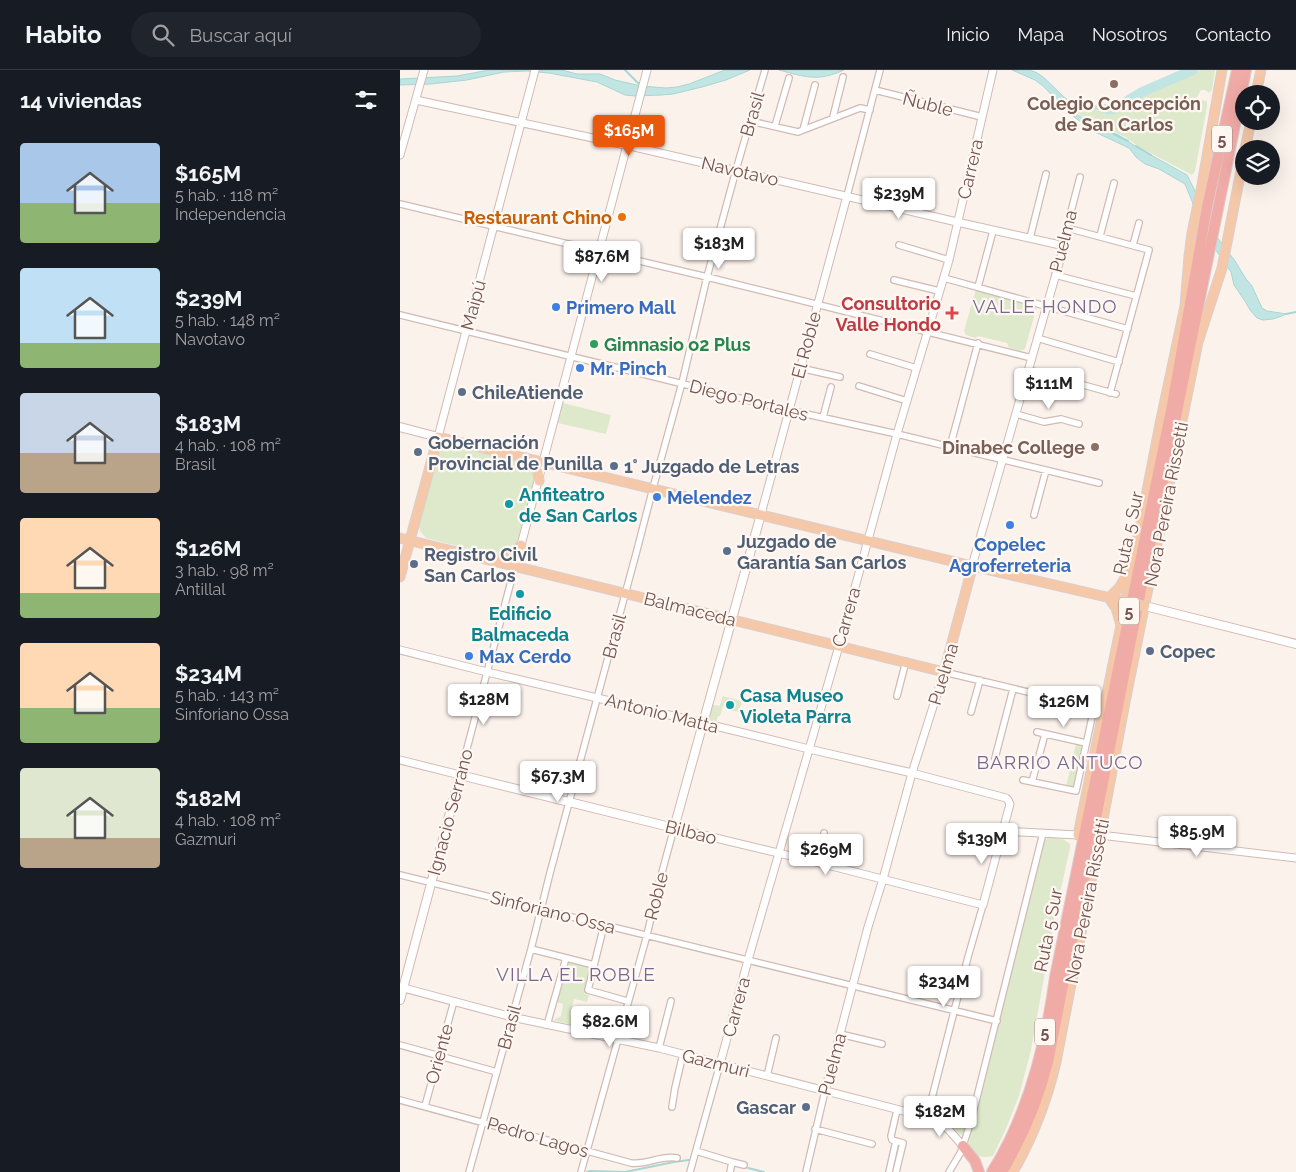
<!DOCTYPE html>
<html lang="es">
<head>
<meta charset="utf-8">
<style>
  :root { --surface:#171b24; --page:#20242c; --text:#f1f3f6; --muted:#9ea1a6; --line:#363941; --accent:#ea580c }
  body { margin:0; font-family:Raleway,sans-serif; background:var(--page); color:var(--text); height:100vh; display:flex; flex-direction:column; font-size:19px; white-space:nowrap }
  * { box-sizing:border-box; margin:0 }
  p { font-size:16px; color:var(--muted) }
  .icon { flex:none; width:28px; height:28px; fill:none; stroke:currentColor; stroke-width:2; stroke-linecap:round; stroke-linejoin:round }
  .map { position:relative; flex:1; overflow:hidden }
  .sheet { display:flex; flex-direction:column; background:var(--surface); width:400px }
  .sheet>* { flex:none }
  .controls { position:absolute; left:835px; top:15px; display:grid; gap:10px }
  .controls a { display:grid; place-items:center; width:45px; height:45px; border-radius:50%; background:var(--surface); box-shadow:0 5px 20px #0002; font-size:25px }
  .price { position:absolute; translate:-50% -42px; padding:0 11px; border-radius:5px; background:#fff; color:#222; font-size:16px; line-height:32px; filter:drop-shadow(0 1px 2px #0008) }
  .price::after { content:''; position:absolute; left:50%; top:30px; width:15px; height:11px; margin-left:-8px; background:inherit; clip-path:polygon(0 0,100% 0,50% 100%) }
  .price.active { background:var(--accent); color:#fff }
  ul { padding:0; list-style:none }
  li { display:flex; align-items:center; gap:15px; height:125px; padding:0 20px }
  li span { display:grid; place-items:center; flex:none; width:140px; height:100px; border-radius:5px; color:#555 }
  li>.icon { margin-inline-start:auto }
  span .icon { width:60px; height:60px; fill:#fffc; stroke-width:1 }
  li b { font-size:21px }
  h2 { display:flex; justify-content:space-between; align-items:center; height:60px; padding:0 20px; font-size:21px }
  header { display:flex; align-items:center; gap:30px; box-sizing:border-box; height:70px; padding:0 25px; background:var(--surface); border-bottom:1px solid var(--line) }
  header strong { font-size:24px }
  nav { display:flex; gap:28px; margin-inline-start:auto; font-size:18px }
  .search { width:350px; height:45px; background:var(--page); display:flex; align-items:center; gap:12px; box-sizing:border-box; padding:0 18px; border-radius:28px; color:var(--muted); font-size:19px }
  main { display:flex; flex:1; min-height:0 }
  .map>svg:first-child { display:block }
</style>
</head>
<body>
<header>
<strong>Habito</strong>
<div class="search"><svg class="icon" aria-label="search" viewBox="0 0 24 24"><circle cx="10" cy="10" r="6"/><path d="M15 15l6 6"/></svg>Buscar aquí</div>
<nav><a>Inicio</a><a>Mapa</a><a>Nosotros</a><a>Contacto</a></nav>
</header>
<main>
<section class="sheet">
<h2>14 viviendas<svg class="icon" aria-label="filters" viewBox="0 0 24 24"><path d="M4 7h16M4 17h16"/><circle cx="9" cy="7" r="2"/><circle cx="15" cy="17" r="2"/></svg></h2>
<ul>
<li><span style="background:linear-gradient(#a9c7e8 60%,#8fb573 0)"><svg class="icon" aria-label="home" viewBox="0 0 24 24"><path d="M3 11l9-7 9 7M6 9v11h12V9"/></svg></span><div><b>$165M</b><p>5 hab. · 118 m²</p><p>Independencia</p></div></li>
<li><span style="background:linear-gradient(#bfe0f5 75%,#8fb573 0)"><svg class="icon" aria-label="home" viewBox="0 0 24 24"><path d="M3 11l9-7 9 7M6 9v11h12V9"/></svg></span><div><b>$239M</b><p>5 hab. · 148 m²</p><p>Navotavo</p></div></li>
<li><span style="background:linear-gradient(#c9d6e8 60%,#b9a48a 0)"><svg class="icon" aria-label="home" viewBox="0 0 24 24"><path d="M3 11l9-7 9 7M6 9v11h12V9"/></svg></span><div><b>$183M</b><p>4 hab. · 108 m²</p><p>Brasil</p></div></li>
<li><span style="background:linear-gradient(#ffd9b3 75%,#8fb573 0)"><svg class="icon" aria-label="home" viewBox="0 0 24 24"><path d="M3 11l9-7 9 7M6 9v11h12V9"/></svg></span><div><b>$126M</b><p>3 hab. · 98 m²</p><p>Antillal</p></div></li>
<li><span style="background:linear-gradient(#ffd9b3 65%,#8fb573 0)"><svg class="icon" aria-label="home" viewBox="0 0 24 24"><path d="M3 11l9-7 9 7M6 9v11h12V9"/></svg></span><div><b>$234M</b><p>5 hab. · 143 m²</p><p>Sinforiano Ossa</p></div></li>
<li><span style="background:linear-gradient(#dfe7d0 70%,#b9a48a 0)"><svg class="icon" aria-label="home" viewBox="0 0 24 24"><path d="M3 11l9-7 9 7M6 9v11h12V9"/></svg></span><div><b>$182M</b><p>4 hab. · 108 m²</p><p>Gazmuri</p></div></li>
</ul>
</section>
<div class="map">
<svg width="896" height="1102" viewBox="0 0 896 1102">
  <rect width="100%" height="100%" fill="#fcf2ec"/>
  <path fill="#dde9ca" d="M800,0H815L812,20L809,23L805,20H801L797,27L798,30L807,31V37L795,101L792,105L739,77L727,68L693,52L680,45L667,35L679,39L697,40L712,43L718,42L745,25L792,5Z
    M576,219L637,236L625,279L621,281L609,278L607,273L578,266L575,268L566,265L564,261Z
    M163,333L211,345L206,364L158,353Z
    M48,374H53L127,391L133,400L134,411L116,476L109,482L97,486L26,468L20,461L18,452L38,381L42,378Z
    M323,626L342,631L339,642L329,640V638L323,636L320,646H318L316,653L308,651L307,649L311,634L318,636L320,635Z
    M676,674L682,675L673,718L666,716Z
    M649,767L663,769L670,774V778L656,841L631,980L619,1026L605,1061L593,1086C580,1089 570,1085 569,1071L577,1041L645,770Z
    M170,892L188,897L191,899L184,923L185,924L189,925L187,932L174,929L170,945L184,949L182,957L153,950L161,946L163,934L156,932L167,893Z
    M533,1039L567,1049L564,1062L561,1065L533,1047L532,1045Z"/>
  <path fill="#c1e5e2" stroke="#a8d6d3" d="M89,0H162L177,4H200L215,10L241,16L266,18L277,17L289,14L325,0H350L326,10L302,17L273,24L261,25L235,26L225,25L197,12L149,3L127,1L104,2L67,10L31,14L0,15V9L57,6Z
    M379,0H444C418,12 405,7 379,0Z
    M612,0C617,0 623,0 628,0C646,2 658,27 675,34C682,37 690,35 698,36C705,36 710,38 717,35L718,37L716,40L708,41L697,39H685L666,34L679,46L718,65L740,79L787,105L799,129L801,142L808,155L835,191L846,209L852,216L862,238L867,241L887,244L873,249L863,250L857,248L850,240L845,231L834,215L831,202L799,156L792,131L785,114L759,99L745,94L736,87L729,78L693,61L669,43L643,16L635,10Z"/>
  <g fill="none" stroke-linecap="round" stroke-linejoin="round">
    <path stroke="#a8d6d3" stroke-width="2" d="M225,0L241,16
      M692,53L728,71
      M736,76L751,85
      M886,244L896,242
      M348,1098L364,1102
      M187,1102L190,1101L225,1102
      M225,1102L274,1092L289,1090"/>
    <path stroke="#c1e5e2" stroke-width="10" d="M706,39H714L742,22L793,0"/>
    <defs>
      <path id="minor" d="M475,20L582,47
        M433,47L443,7
        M350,51L398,62L460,38L470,40
        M375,56L389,8
        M403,60L415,15
        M447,126L480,0
        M0,134L307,207L632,288
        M667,158L749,180L710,323
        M700,166L714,113
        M630,168L646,104
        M499,175L549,190
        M733,175L739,153
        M662,176L680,107
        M655,205L736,226
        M544,208L728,259
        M494,210L539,221
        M578,217L593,161
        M0,245L243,304L388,340L497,364L699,413
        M637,268L719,292
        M470,284L516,298
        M400,298L440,307
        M629,300L716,324
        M459,316L507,331
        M616,344L644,352L661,349L679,354
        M423,347L431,317
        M550,377L578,273
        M634,445L646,400
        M544,602L703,640
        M497,626L506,591
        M571,642L580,610
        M637,662L686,673
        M595,688L613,619
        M60,705L120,477
        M623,710L676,721L694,638
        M632,712L645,664
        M416,792L424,763
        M0,805L597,951
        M204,855L188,920L227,931
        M131,879L194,895
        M147,955L166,888
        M440,964L482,974
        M0,975L97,1002
        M259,978L271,931
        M367,1006L376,968
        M0,1030L231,1093C248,1095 260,1085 277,1088
        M25,1036L54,931
        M272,1037L275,1018L283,984
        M527,1047L568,887L583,835
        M415,1059L472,1074
        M296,1081L332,1092L330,1102
        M332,1092L344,1095
        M69,1102L131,879L150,803L237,480L253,418L282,313L307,207L336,100L365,0
        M181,1102L247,865L258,817L274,758
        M290,1102L320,994
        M406,1102L425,1021
        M489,1102L496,1071
        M496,1102L503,1073L492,1070L491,1066L497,1040
        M549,1102L561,1082L571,1051L643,763"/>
      <path id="tertiary" d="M16,30L230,76L557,152L660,175L662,176V183L572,496
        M0,85L24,0
        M38,367L135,0
        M361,444L447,126
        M121,475L247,0
        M0,580L87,602L303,653L409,679L512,703L606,728L608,730L610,734L583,835L416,792L274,758
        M0,690L60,705
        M603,761L678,765
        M700,765L896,788
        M0,917L112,947L259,978L527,1047L548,1059L563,1076
        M320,994L348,890L439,576L497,364L549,190L593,0
        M425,1021L468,857L483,809L512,703L544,602"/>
      <path id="secondary" d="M0,357L38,367
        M745,536L896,574
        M0,930L60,705L274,758L361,444"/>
      <path id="primary" d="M856,24L861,0
        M845,79L851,51
        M126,388C135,394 139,400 139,411
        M0,468L544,602L571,502L572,496
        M94,490C105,488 114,484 121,475
        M0,507L38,367L572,496L728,532
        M709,528L719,518L728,503
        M709,528L716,538L720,552
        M678,765L721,555L760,354L785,236L789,186L792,163L802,115L822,0
        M613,1102C633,1067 647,1031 656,992L700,765L726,627L798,272L822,198L844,85"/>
      <path id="motorway" d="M563,1076L575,1091L579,1102
        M592,1102C628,1045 646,973 655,907L772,335L807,137L837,0
        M602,1102C623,1067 638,1032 648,992L740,525L846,0"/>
    </defs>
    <use href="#minor" stroke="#d0bab4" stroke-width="8"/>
    <use href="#tertiary" stroke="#d0bab4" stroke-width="9"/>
    <use href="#secondary" stroke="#d3b9b1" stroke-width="10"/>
    <use href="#primary" stroke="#d9cfce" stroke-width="11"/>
    <use href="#motorway" stroke="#d9cfce" stroke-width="12"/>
    <use href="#minor" stroke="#fff" stroke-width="5.5"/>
    <use href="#tertiary" stroke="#fff" stroke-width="7"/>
    <use href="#secondary" stroke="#fff" stroke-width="8"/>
    <use href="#primary" stroke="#f5c8a9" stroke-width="9"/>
    <use href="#motorway" stroke="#f1aba7" stroke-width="10"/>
    <defs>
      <path id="primary-bridge" d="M728,532L743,536"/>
    </defs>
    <use href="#primary-bridge" stroke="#d9cfce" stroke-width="11" stroke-linecap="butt"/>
    <use href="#primary-bridge" stroke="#f5c8a9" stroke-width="9"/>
  </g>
  <g fill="#8d6e63" stroke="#fef7f2" stroke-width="2">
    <circle cx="714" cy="14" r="5"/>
    <circle cx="695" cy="377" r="5"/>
  </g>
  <circle fill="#e8710a" stroke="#fef7f2" stroke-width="2" cx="222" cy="147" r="5"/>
  <g fill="#3f7fe0" stroke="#fef7f2" stroke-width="2">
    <circle cx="156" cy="237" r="5"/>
    <circle cx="180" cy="298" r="5"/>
    <circle cx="257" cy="427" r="5"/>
    <circle cx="610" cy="455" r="5"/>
    <circle cx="69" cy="586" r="5"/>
  </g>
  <path fill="#e0444e" stroke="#fef7f2" stroke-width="2" d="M549.5 235.5h5v5h5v5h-5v5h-5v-5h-5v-5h5z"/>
  <circle fill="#2e9e5b" stroke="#fef7f2" stroke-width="2" cx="194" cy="274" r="5"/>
  <g fill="#5c6f8a" stroke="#fef7f2" stroke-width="2">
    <circle cx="62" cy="322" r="5"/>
    <circle cx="18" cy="382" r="5"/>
    <circle cx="214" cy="396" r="5"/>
    <circle cx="327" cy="481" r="5"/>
    <circle cx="14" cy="494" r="5"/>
    <circle cx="750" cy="581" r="5"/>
    <circle cx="406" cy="1037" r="5"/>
  </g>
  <g fill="#0f9aa8" stroke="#fef7f2" stroke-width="2">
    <circle cx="109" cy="434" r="5"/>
    <circle cx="120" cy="524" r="5"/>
    <circle cx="330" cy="635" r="5"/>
  </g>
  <g text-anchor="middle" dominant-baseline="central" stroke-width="4.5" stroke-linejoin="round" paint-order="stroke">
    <g fill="#fef7f2" stroke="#9f8680" stroke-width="1">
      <rect x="812" y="55.5" width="20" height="27" rx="4"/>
      <rect x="719" y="527.5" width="20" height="27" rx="4"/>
      <rect x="635" y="948.5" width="20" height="27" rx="4"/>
    </g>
    <g font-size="16" font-weight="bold" fill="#76554f">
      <text x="822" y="69">5</text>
      <text x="729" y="541">5</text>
      <text x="645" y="962">5</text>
    </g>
    <g font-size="18" font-weight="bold" fill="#785e54" stroke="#fef7f2">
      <text x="714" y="33">Colegio Concepción<tspan x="714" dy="21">de San Carlos</tspan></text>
      <text x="685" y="377" text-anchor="end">Dinabec College</text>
    </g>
    <g font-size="18" fill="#76554f" stroke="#fef7f2">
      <text transform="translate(528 34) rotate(14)">Ñuble</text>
      <text transform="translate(352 44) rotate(-74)">Brasil</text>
      <text transform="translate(570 99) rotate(-77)">Carrera</text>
      <text transform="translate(340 101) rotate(13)">Navotavo</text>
      <text transform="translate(663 171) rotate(-76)">Puelma</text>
      <text transform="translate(73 235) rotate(-75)">Maipú</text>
      <text transform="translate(406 275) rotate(-75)">El Roble</text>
      <text transform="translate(349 330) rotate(14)">Diego Portales</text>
      <text transform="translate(766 434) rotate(-79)">Nora Pereira Rissetti</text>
      <text transform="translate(728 463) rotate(-78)">Ruta 5 Sur</text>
      <text transform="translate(290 539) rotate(14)">Balmaceda</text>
      <text transform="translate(446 547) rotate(-74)">Carrera</text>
      <text transform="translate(214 566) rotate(-75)">Brasil</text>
      <text transform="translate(543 604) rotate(-73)">Puelma</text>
      <text transform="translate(262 643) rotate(14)">Antonio Matta</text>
      <text transform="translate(50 742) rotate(-75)">Ignacio Serrano</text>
      <text transform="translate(291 762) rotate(14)">Bilbao</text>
      <text transform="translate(256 826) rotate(-76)">Roble</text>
      <text transform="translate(687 831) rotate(-79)">Nora Pereira Rissetti</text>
      <text transform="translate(153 842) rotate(14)">Sinforiano Ossa</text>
      <text transform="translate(648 860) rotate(-79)">Ruta 5 Sur</text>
      <text transform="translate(336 937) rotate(-75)">Carrera</text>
      <text transform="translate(109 957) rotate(-75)">Brasil</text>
      <text transform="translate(39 984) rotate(-75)">Oriente</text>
      <text transform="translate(316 993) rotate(14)">Gazmuri</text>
      <text transform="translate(432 994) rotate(-75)">Puelma</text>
      <text transform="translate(138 1067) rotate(16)">Pedro Lagos</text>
    </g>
    <g font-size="18" font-weight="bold" fill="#c56008" stroke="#fef7f2" text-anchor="end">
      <text x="212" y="147">Restaurant Chino</text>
    </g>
    <g font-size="18" font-weight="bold" fill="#be3a42" stroke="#fef7f2" text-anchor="end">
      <text x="541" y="233">Consultorio<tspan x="541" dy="21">Valle Hondo</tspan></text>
    </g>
    <g font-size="18" font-weight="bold" fill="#366cbe" stroke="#fef7f2" text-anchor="start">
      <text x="166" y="237">Primero Mall</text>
      <text x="190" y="298">Mr. Pinch</text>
      <text x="267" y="427">Melendez</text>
      <text x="610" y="474" text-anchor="middle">Copelec<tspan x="610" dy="21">Agroferreteria</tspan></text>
      <text x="79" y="586">Max Cerdo</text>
    </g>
    <g font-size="18" font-weight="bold" fill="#27864d" stroke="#fef7f2" text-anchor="start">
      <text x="204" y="274">Gimnasio o2 Plus</text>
    </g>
    <g font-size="18" font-weight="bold" fill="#4e5e75" stroke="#fef7f2" text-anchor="start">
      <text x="72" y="322">ChileAtiende</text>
      <text x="28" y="372">Gobernación<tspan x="28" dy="21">Provincial de Punilla</tspan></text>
      <text x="224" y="396">1° Juzgado de Letras</text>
      <text x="337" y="471">Juzgado de<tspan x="337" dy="21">Garantía San Carlos</tspan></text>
      <text x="24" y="484">Registro Civil<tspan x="24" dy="21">San Carlos</tspan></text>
      <text x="760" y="581">Copec</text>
      <text x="396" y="1037" text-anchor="end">Gascar</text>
    </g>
    <g font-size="18" font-weight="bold" fill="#0d838f" stroke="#fef7f2" text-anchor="start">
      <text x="119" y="424">Anfiteatro<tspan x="119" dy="21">de San Carlos</tspan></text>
      <text x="120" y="543" text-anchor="middle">Edificio<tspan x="120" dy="21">Balmaceda</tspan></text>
      <text x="340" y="625">Casa Museo<tspan x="340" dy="21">Violeta Parra</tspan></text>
    </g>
    <g font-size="19" letter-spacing="1" fill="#7a6791" stroke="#fef7f2">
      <text x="645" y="236">VALLE HONDO</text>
      <text x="660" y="692">BARRIO ANTUCO</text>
      <text x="176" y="904">VILLA EL ROBLE</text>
    </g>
  </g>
</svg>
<div class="controls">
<a><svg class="icon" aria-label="locate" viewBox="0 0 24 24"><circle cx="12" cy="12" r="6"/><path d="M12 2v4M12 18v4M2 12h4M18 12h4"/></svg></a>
<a><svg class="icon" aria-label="layers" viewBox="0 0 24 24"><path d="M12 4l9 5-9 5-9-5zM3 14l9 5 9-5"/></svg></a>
</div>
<b class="price active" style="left:229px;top:87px">$165M</b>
<b class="price" style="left:499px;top:150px">$239M</b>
<b class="price" style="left:319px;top:200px">$183M</b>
<b class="price" style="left:202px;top:213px">$87.6M</b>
<b class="price" style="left:649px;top:340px">$111M</b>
<b class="price" style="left:84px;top:656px">$128M</b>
<b class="price" style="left:664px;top:658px">$126M</b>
<b class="price" style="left:158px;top:733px">$67.3M</b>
<b class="price" style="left:797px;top:788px">$85.9M</b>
<b class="price" style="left:582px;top:795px">$139M</b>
<b class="price" style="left:426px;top:806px">$269M</b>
<b class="price" style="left:544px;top:938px">$234M</b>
<b class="price" style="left:210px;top:978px">$82.6M</b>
<b class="price" style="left:540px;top:1068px">$182M</b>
</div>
</main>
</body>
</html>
